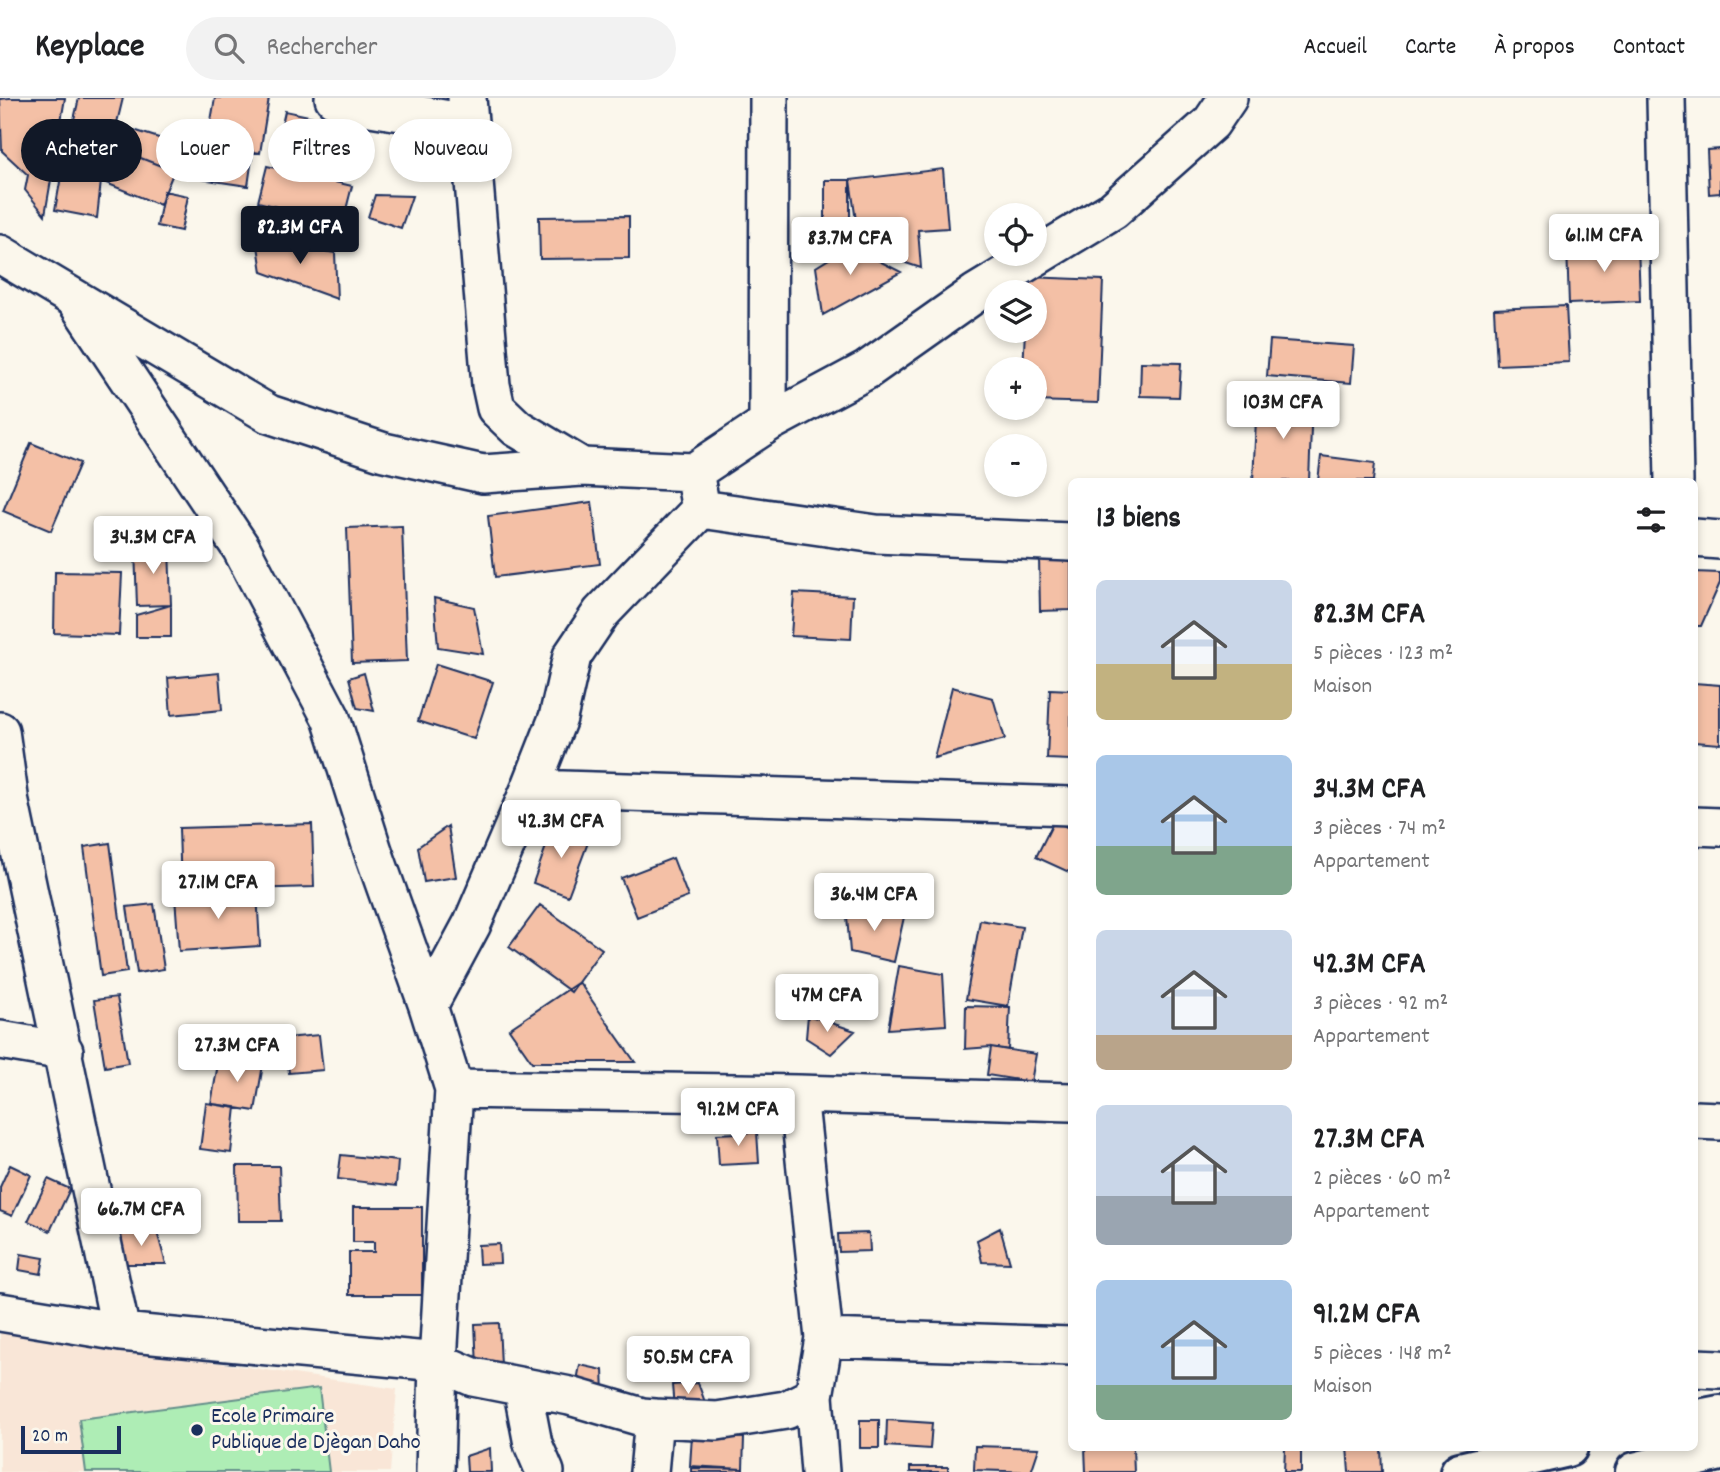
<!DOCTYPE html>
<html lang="fr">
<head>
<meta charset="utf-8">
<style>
  :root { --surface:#fff; --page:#f2f2f2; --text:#202124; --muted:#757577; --line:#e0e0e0; --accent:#111827 }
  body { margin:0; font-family:Dekko,sans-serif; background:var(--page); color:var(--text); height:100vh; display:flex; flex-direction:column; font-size:26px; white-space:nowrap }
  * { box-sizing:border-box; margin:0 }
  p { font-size:23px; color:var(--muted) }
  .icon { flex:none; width:38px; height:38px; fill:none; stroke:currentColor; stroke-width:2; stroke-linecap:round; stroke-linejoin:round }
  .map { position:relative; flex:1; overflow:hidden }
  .panel { position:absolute; left:1068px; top:380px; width:630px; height:973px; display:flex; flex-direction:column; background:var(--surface); border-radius:10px; box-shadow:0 4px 10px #0003 }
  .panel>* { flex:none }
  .banner { position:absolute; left:21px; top:21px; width:665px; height:63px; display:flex; gap:14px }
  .tools { position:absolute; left:984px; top:105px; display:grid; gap:14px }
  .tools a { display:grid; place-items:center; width:63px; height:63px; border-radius:50%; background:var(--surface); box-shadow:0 4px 10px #0003; font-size:35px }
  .scale { position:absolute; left:21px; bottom:18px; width:100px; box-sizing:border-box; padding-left:7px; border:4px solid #1b2f5e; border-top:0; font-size:19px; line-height:24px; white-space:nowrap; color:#1b2f5e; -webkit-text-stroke:5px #fbf7ec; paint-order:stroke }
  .price { position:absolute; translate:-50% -60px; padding:0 16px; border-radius:7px; background:#fff; color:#222; font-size:23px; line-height:46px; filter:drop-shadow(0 2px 4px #0008) }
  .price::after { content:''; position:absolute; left:50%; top:42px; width:21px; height:16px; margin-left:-10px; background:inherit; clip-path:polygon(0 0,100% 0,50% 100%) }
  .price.active { background:var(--accent); color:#fff }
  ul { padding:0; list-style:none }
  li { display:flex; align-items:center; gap:21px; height:175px; padding:0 28px }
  li span { display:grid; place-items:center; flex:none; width:196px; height:140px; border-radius:10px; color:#555 }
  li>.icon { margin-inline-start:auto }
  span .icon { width:84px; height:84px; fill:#fffc; stroke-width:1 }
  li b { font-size:30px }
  h2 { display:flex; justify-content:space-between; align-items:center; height:84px; padding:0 28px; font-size:30px }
  .tag { padding:0 24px; border-radius:32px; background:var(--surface); box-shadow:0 4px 10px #0003; font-size:24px; line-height:63px }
  .tag.active { background:var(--accent); color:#fff }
  header { display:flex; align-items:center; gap:42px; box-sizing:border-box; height:98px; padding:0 35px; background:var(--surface); border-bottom:2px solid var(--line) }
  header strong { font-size:33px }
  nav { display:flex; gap:38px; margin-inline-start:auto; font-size:24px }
  .search { width:490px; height:63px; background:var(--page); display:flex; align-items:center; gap:18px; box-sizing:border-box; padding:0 24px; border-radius:38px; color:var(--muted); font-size:26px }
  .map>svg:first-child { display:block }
</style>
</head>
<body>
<header>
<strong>Keyplace</strong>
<div class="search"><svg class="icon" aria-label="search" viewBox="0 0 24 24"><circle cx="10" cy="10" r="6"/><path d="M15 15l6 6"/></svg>Rechercher</div>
<nav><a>Accueil</a><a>Carte</a><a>À propos</a><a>Contact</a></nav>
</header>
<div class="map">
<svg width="1720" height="1374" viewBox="0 0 1720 1374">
  <rect width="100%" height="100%" fill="#fbf7ec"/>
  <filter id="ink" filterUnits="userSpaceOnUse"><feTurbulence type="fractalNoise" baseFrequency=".0143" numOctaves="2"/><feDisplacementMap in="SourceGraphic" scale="14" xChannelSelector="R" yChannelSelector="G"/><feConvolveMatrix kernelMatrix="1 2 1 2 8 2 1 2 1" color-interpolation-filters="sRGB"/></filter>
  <g filter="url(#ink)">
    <path fill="#f9e6d7" d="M0,1233L397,1291L390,1374H0Z"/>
    <path fill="#aeedb5" stroke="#648e8a" stroke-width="2" d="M319,1290L329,1374H86L79,1321Z"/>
    <path fill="#f4c0a6" stroke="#1b2f5e" stroke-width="2" d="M9,0H65L45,117L25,92L28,77L2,53L0,1Z
      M79,0H123L105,74L64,64Z
      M215,0H269L260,55L207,46Z
      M285,13L356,28L346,73L275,58Z
      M124,29L184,48L174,73L115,50Z
      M207,46L253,53L248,88L200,81Z
      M115,50L174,73L160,107L101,83Z
      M1720,51V95L1709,96L1707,52Z
      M267,68L352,88L335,155L290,145L298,114L258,104Z
      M943,71L948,130L918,132L921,170L860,150L850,82Z
      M62,73L101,83L97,120L55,112Z
      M825,82H850V148H825Z
      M164,93L188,98L181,133L157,128Z
      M375,97L412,98L401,130L368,119Z
      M629,118V160L540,161L539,119Z
      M257,141L335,155L337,201L262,174Z
      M1638,146L1640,203L1569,206L1567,149Z
      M850,148L901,174L823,217L816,169Z
      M1027,179L1103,182L1098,305L1034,303V271H1023L1025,233H1034V194H1027Z
      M1566,208L1569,264L1497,267L1494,211Z
      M1270,242L1354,248L1351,285L1267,278Z
      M1141,264L1181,265L1179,299L1140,298Z
      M1257,301L1312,304L1309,383H1253Z
      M31,345L80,365L51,433L3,413Z
      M1321,358L1375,365L1373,383H1318Z
      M592,404L600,466L495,479L488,418Z
      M402,428L407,563L352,565L347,430Z
      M169,449L171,507L137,508L135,450Z
      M1071,458V512L1040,513L1039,459Z
      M55,474L122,475L119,537L54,535Z
      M1694,474L1720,475V485L1701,528H1694Z
      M794,495L853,498L851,541L791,538Z
      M434,500L474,509L483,556L438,549Z
      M171,507V539H136V517Z
      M436,566L493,584L474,641L418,623Z
      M219,575L222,612L171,617L168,580Z
      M364,575L374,613L357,610L349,580Z
      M1694,585L1720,587V646L1694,644Z
      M952,589L993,600L1005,641L934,660Z
      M1050,591L1071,592V662L1047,661Z
      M1054,723L1071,731V775L1036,759Z
      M312,726L314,789L181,793L179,730Z
      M554,726L590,739L568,798L533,785Z
      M448,728L456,779L424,784L418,749Z
      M110,745L127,874L101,878L84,749Z
      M673,760L688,799L637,819L621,780Z
      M257,794L260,848L179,853L175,799Z
      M154,806L164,871L137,875L127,809Z
      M540,807L602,851L571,894L509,849Z
      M846,807L904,819L894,864L850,854Z
      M980,822L1022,829L1008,908L966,901Z
      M899,868L943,876L946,927L888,931Z
      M579,884L635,964H532L509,931Z
      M117,899L128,965L105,969L94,902Z
      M966,908L1010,909L1008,952L991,949L965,951Z
      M808,917L855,933L831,956L806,940Z
      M319,937L323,972L289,975L285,940Z
      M991,949L1036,956L1031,984L987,977Z
      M219,960L263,967L255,1013L211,1006Z
      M206,1005L236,1009L231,1055L200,1051Z
      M757,1034L759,1065L719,1067L717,1036Z
      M341,1057L398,1063L396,1088L338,1081Z
      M10,1067L31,1077L12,1118L0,1113V1089Z
      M237,1068H279L281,1123H238Z
      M48,1081L70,1091L50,1133L28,1123Z
      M353,1109H422V1197H349V1154H374V1144H353Z
      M1000,1130L1010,1165L982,1164L977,1142Z
      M157,1134L166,1166H124L117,1135Z
      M869,1135L870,1153L839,1154L838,1136Z
      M499,1146L500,1165L479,1166L478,1147Z
      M21,1156L44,1160L41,1176L19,1172Z
      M499,1225L501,1268L477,1269L475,1226Z
      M580,1267L603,1272L604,1293L576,1288Z
      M698,1285L706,1307L674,1310L672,1287Z
      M860,1322H879V1350H860Z
      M887,1322L932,1325L930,1351L886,1348Z
      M692,1337L744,1340L743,1371L690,1368Z
      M975,1348L1039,1350L1031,1374L974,1372Z
      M1085,1349H1133L1134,1374H1086Z
      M1285,1349H1301V1374H1284Z
      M1347,1349H1381L1382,1374H1349Z
      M490,1350L491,1374H467L466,1358Z
      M910,1369H948V1374H910Z
      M691,1370L743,1371V1374H691Z"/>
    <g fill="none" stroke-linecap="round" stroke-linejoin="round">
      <defs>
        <path id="minor" d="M334,0L352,6L468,25
          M467,0L491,287L496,310L517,330L582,369
          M1666,0L1674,383
          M0,156L269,316L384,354L483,376L582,369L694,374
          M75,201L241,450L331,620L373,753L428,908L454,991L798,996L1071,1004
          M768,325L769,0
          M701,411L876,436L1071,444
          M1694,440L1720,442
          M0,633L10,705L121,1234
          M530,691L1071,708
          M1694,728L1720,729
          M428,908L472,826L530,691L558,620L572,558L601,515L701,411L694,374L768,325L867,272L976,195L1113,112L1211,25L1228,0
          M0,942L64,953
          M798,996L824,1240L814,1298L820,1374
          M1694,1022L1720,1023
          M0,1214L121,1234L438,1264L473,1279L570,1298L642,1319L654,1320L717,1323L786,1312L814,1298
          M824,1240L1071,1248
          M1694,1270L1720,1271
          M522,1289L533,1346L545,1374
          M435,1374L438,1264L454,991
          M649,1374L654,1320"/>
        <path id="primary" d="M1694,1322L1720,1317
          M1460,1374L1568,1349
          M1635,1374L1720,1353"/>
      </defs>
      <use href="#minor" stroke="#1b2f5e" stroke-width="42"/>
      <use href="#primary" stroke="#1b2f5e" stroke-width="44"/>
      <use href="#minor" stroke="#fbf7ec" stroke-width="37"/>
      <use href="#primary" stroke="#fbf7ec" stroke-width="38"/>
    </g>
  </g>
  <circle fill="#1b2f5e" stroke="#fbf7ec" stroke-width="2.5" cx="197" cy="1332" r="7"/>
  <g text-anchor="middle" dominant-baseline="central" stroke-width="6" stroke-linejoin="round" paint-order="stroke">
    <g font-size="23" fill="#1b2f5e" stroke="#fbf7ec" text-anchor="start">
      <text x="211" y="1319">Ecole Primaire<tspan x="211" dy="26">Publique de Djègan Daho</tspan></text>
    </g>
  </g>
</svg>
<div class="tools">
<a><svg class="icon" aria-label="locate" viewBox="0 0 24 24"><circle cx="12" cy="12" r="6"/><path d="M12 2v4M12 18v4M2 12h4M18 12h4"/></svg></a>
<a><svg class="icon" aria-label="layers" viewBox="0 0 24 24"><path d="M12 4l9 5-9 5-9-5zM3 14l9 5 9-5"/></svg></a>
<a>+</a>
<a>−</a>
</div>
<div class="scale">20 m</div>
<b class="price active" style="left:300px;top:168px">82.3M CFA</b>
<b class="price" style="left:1604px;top:176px">61.1M CFA</b>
<b class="price" style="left:850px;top:179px">83.7M CFA</b>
<b class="price" style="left:1283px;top:343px">103M CFA</b>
<b class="price" style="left:153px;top:478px">34.3M CFA</b>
<b class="price" style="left:561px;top:762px">42.3M CFA</b>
<b class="price" style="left:218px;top:823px">27.1M CFA</b>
<b class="price" style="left:874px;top:835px">36.4M CFA</b>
<b class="price" style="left:827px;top:936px">47M CFA</b>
<b class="price" style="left:237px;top:986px">27.3M CFA</b>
<b class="price" style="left:738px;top:1050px">91.2M CFA</b>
<b class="price" style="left:141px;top:1150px">66.7M CFA</b>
<b class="price" style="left:688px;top:1298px">50.5M CFA</b>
<div class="banner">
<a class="tag active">Acheter</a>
<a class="tag">Louer</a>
<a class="tag">Filtres</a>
<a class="tag">Nouveau</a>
</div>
<section class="panel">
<h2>13 biens<svg class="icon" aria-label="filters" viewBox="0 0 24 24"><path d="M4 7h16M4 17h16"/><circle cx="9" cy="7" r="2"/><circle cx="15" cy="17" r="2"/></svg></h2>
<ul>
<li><span style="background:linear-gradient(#c9d6e8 60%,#c2b280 0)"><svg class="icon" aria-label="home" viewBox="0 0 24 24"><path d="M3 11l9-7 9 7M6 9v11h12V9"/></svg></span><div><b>82.3M CFA</b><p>5 pièces · 123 m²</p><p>Maison</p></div></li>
<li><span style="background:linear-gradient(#a9c7e8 65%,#7fa58c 0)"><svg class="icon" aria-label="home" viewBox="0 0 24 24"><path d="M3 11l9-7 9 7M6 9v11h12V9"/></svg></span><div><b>34.3M CFA</b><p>3 pièces · 74 m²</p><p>Appartement</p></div></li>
<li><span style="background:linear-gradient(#c9d6e8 75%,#b9a48a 0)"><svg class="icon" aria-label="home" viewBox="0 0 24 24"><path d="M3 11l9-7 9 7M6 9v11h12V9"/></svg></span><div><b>42.3M CFA</b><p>3 pièces · 92 m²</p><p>Appartement</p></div></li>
<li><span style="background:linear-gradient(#c9d6e8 65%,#9aa5b1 0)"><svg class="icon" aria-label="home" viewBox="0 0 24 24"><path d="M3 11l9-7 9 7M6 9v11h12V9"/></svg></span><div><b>27.3M CFA</b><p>2 pièces · 60 m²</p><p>Appartement</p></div></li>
<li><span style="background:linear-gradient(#a9c7e8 75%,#7fa58c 0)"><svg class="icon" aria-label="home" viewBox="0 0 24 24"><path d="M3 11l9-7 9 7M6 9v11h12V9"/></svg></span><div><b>91.2M CFA</b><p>5 pièces · 148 m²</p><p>Maison</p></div></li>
</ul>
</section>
</div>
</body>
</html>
